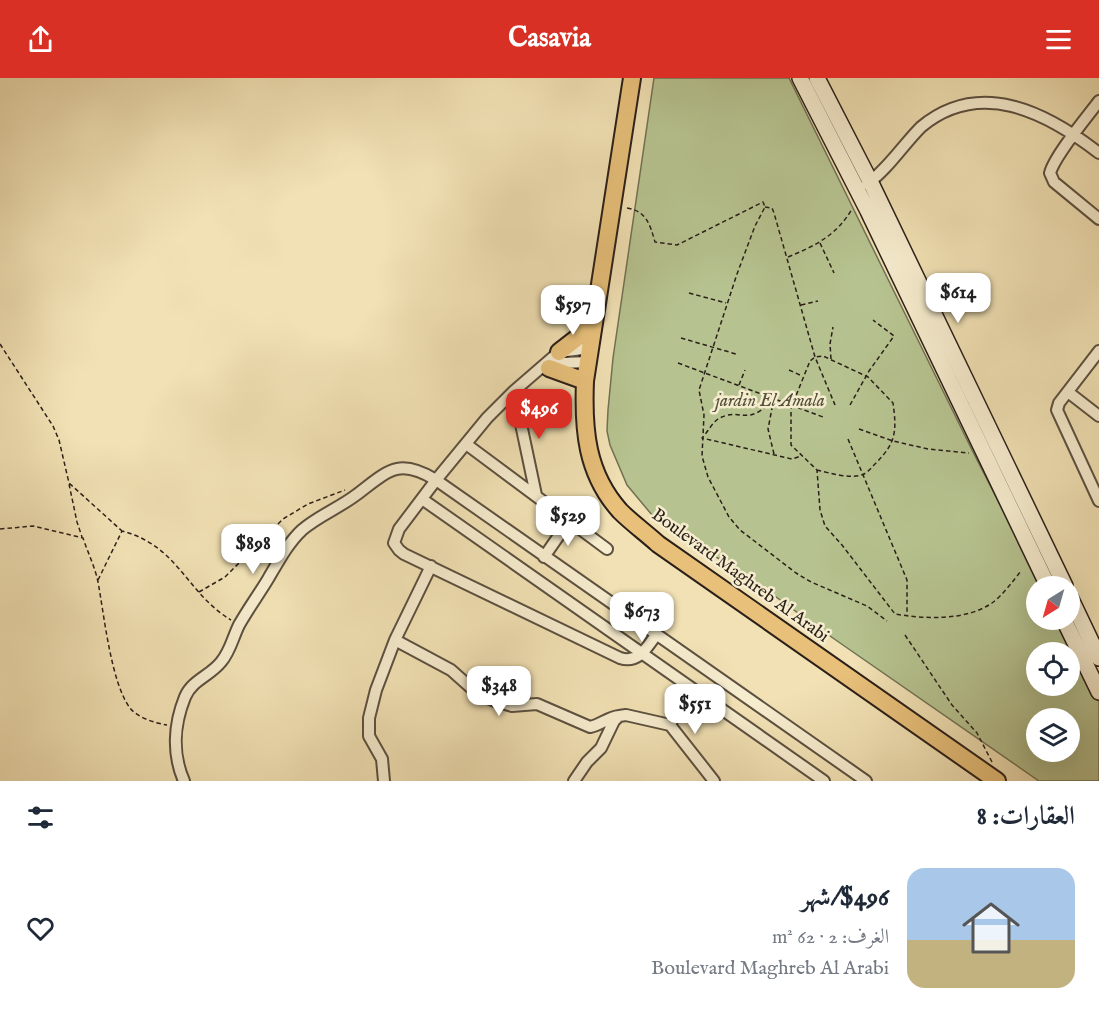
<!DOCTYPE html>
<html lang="ar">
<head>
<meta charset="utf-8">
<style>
  :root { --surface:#fff; --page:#f2f2f3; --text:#1f2937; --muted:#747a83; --line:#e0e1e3; --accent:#d93025 }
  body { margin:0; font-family:"IM FELL English",Amiri,serif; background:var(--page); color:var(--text); direction:rtl; height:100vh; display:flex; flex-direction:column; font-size:22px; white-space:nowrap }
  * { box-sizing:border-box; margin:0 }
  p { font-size:20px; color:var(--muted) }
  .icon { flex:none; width:33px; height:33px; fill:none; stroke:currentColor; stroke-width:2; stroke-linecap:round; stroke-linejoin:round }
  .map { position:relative; height:703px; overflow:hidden; direction:ltr }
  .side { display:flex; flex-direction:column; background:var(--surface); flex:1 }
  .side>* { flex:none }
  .needle { width:39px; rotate:217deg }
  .fabs { position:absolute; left:1026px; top:498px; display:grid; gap:12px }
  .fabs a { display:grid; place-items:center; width:54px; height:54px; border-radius:50%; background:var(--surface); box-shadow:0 6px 24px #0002; font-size:30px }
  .price { position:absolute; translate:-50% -51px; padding:0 14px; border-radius:12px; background:#fff; color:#222; font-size:20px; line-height:39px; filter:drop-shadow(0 2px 3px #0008) }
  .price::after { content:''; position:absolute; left:50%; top:36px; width:18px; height:14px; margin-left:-9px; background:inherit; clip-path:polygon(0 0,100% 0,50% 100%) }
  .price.current { background:var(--accent); color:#fff }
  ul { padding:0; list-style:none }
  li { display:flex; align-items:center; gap:18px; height:150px; padding:0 24px }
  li+li { border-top:2px solid var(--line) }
  li span { display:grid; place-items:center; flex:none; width:168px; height:120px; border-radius:18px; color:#555 }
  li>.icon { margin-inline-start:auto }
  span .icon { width:72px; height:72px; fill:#fffc; stroke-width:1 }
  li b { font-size:26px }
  h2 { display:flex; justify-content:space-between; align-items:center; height:72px; padding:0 24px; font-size:26px }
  header { display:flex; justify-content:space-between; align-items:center; height:78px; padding:0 24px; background:var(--accent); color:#fff; font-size:27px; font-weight:800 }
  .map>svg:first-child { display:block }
</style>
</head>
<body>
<header><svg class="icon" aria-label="menu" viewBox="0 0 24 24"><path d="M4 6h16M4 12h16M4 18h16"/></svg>Casavia<svg class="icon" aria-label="share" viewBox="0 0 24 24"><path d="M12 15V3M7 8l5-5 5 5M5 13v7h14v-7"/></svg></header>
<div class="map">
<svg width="1099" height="703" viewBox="0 0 1099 703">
  <rect width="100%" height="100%" fill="#f1e1b4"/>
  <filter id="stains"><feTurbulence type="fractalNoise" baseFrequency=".00333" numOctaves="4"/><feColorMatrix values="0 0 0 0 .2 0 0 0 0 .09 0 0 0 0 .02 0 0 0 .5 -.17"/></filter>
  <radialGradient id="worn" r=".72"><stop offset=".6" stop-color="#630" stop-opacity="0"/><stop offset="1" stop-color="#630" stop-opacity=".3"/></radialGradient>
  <path fill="#b6c390" stroke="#707154" stroke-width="1.5" fill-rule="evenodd" d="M654,0H789L974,376L1042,508H1036V542H1059L1099,618V703H1039L817,549L749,499L668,450L652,437L627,407L610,367L607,353L608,332L613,280ZM1036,574H1070V608H1036ZM1036,640H1070V674H1036Z"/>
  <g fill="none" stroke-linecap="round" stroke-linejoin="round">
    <defs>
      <path id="street" d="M1099,23C1087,39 1055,77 1050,95L1054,104L1099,141
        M867,106C888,91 903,67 921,49C980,0 1046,34 1099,75
        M590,270L559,274L514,313L487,340L436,402L399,451L394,465L399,472L404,476L620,580C638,586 646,571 656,557
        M1099,273L1059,325L1057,332L1099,423
        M551,290L563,285L588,284
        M514,313L536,417
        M1068,314L1099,338
        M466,366L607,471
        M422,421L824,703
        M544,479L569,443
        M395,562L451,592L478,616L495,623L512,628L537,626L590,649C601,647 608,639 619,638
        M688,609L670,647L714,703
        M184,703C172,676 174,646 185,619C192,602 210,598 221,584C230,574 233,559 239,547C248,531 259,516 268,501C278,484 288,465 302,452C318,438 339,430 356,417C388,393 398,379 436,402L866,703
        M384,703L382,681L369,658V640L376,612L395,562L431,488
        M574,703L587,684L601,670L614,643L619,638L626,637L670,647"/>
      <path id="secondary" d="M800,0L868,133L1048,508
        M817,0L870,103L1065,508
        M1070,519L1099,580
        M1064,542L1099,614"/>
      <path id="primary" d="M632,0L585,303C583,351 586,395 620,433C632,445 646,455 658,466L997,703
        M559,274L577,260L594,240
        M549,290L585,303"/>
    </defs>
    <use href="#street" stroke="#5c5040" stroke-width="14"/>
    <use href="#secondary" stroke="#2a1f19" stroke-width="18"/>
    <use href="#primary" stroke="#2a1f19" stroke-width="20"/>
    <path stroke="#2a1f19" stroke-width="1.5" stroke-dasharray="4.5 3" stroke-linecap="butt" d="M765,129L772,130L774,135L815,279L835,327
      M627,130C646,133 650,146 655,164L677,167L763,124L765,129L755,148L737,196L699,312L704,337L702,378L708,399L729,439L740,452L796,495L811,504L867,528L887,543
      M820,165L834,195
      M788,179C815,168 837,157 852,131
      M689,215L726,225
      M801,227L818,223
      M681,260L736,276
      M0,266L53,348L59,362L69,405L122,453
      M831,281L830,266L833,249
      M678,285L823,339
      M789,292L802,298
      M739,307L745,292
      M850,327L869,293L894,258L873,242
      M859,351L893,363L928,371L969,375
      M848,361L907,502V537
      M774,376L768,351L774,320C748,351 740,328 718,341C712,345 707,355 702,360L792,381L801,378
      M817,392C830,395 852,402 864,396C868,394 872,389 875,386C896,365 897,354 893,325L868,299L823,278L815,279L810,283L791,330V367L817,392L820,432L825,448L842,467L895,536C925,541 966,543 992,525C1003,517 1013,503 1021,493
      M69,406L77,444L82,459
      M0,451L33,448L83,460C88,475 95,489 98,504C104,536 111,605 130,630C138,640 155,645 167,647
      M98,502L122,453C179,468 186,515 231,542
      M199,514L225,499L283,441L308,426L345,412
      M905,557L952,627L977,655L992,684"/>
    <use href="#street" stroke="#f6ecce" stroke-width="10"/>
    <use href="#secondary" stroke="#f6ecce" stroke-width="15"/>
    <use href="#primary" stroke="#e8c07a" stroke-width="16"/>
  </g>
  <g text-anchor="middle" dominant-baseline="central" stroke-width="5" stroke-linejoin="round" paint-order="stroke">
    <g font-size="18" font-style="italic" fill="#54503d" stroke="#f6ecce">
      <text x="770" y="323">jardin El Amala</text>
    </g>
    <g font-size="18" fill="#2a1f19" stroke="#f6ecce">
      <text transform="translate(740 498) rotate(36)">Boulevard Maghreb Al Arabi</text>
    </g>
  </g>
  <rect width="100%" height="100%" filter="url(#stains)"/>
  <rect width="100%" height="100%" fill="url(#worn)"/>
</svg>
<div class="fabs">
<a><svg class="needle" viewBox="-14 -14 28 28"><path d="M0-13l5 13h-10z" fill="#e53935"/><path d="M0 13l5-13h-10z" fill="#747a83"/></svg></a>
<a><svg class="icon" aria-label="locate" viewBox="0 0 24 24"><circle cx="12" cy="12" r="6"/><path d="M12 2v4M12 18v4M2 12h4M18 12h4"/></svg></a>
<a><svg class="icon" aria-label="layers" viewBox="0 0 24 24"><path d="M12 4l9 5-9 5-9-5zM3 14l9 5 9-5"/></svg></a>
</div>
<b class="price" style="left:958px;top:246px">$614</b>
<b class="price" style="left:573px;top:258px">$597</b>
<b class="price current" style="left:539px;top:362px">$496</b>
<b class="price" style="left:568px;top:469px">$529</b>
<b class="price" style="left:253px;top:497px">$898</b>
<b class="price" style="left:642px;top:565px">$673</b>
<b class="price" style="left:499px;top:639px">$348</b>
<b class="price" style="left:695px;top:657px">$551</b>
</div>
<section class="side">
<h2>العقارات: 8<svg class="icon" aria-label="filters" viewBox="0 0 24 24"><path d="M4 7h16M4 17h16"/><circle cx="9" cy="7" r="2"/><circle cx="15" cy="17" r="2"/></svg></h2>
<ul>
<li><span style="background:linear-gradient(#a9c7e8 60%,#c2b280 0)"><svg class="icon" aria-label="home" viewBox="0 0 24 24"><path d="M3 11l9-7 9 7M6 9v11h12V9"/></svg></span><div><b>$496/شهر</b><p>الغرف: 2 · 62 m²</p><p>Boulevard Maghreb Al Arabi</p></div><svg class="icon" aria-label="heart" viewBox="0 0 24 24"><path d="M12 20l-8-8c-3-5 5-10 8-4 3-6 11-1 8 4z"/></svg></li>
</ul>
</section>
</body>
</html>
